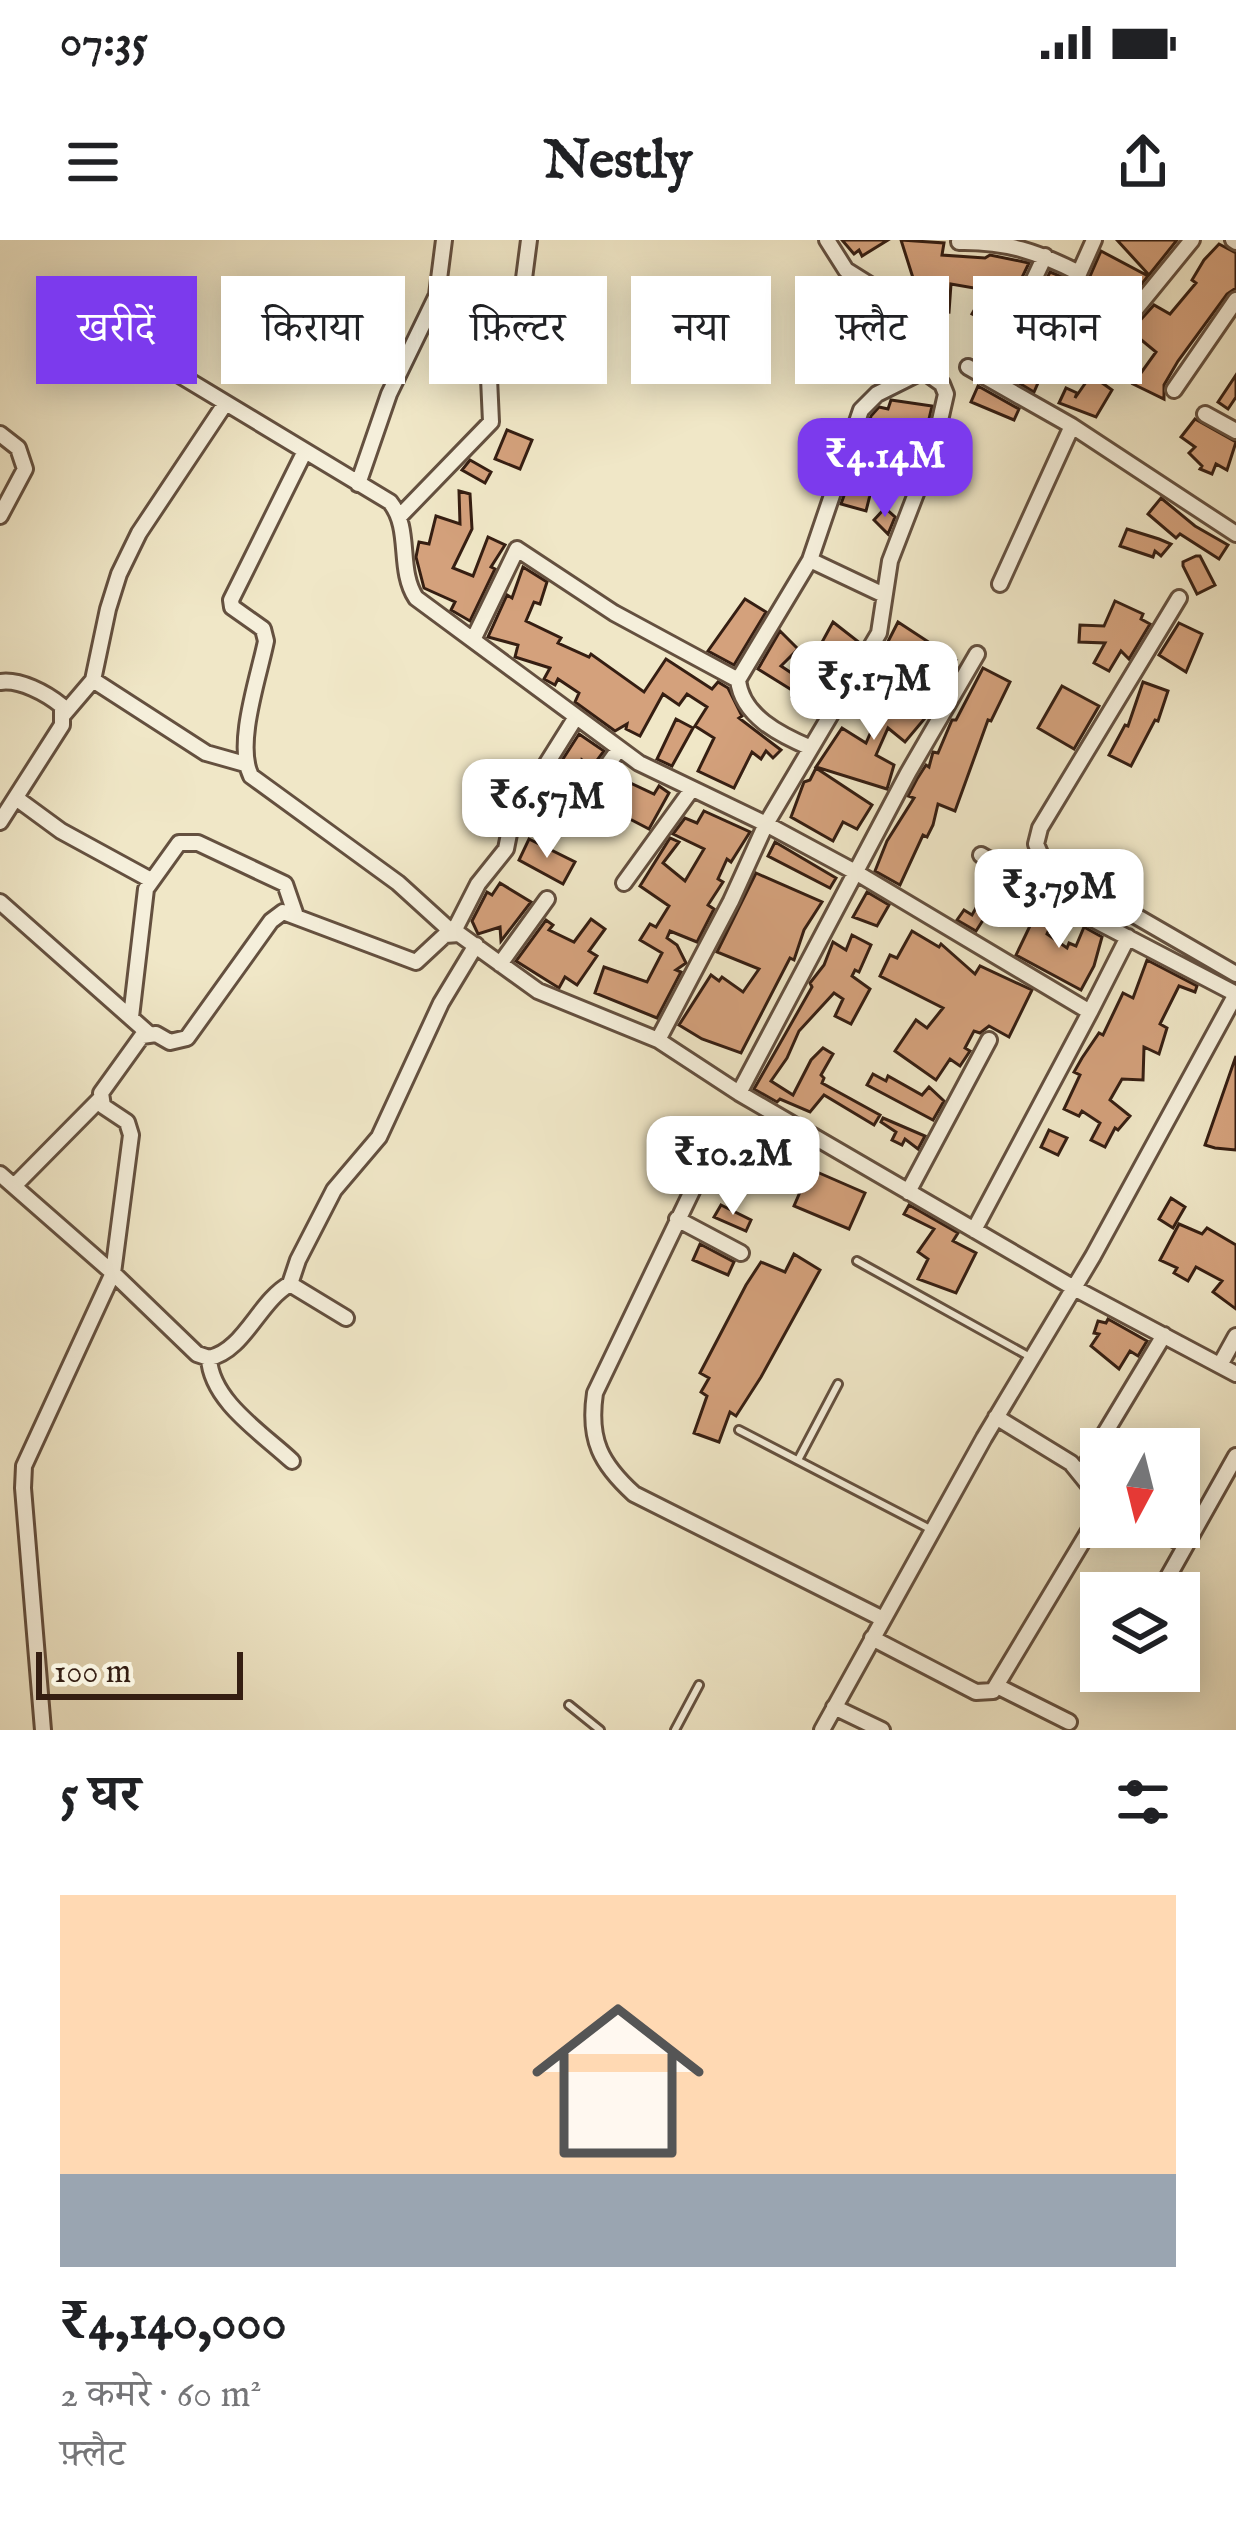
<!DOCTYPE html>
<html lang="hi">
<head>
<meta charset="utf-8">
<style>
  :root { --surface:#fff; --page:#f2f2f2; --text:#202124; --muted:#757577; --accent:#7c3aed }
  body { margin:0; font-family:"IM FELL English","Noto Serif Devanagari",serif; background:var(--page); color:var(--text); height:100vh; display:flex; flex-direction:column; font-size:45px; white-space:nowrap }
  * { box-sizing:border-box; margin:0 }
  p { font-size:39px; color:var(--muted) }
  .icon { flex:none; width:66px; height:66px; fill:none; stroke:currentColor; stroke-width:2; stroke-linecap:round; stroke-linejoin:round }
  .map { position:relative; height:1490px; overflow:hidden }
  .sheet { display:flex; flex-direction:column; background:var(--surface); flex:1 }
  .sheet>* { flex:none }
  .banner { position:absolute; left:36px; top:36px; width:1164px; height:108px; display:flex; gap:24px }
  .needle { width:78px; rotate:187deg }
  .buttons { position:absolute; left:1080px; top:1188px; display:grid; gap:24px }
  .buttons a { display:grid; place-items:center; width:120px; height:120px; border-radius:0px; background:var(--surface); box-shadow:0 6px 30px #0003; font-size:60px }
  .scale { position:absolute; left:36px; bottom:30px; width:207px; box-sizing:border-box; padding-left:12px; border:6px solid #351e12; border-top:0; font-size:33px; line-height:42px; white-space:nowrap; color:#351e12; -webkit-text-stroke:9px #f5efdb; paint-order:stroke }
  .price { position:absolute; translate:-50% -102px; padding:0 27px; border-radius:24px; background:#fff; color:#222; font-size:39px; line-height:78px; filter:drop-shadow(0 3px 6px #0008) }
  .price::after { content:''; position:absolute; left:50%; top:72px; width:36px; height:27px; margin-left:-18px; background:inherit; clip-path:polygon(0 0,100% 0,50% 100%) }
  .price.current { background:var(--accent); color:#fff }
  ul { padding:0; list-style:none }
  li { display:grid; align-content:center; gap:24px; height:636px; padding:0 60px }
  li span { display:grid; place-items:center; height:372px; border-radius:0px; color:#555 }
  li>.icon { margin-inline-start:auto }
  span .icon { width:216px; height:216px; fill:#fffc; stroke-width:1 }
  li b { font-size:51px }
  h2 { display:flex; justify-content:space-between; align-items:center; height:144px; padding:0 60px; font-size:51px }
  .chip { padding:0 42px; border-radius:0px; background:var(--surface); box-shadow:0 6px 30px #0003; font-size:42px; line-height:108px }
  .chip.current { background:var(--accent); color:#fff }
  .status { display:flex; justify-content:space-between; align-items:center; height:84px; padding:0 60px; background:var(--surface); direction:ltr }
  .status svg { height:33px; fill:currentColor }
  header { display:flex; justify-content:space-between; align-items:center; height:156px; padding:0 60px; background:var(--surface); font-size:54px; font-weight:800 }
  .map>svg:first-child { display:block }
</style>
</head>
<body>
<div class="status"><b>07:35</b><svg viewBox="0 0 49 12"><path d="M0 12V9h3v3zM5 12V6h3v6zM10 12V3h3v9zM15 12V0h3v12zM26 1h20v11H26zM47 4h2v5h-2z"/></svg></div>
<header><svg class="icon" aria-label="menu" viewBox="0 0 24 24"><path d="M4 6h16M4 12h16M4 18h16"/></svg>Nestly<svg class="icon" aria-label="share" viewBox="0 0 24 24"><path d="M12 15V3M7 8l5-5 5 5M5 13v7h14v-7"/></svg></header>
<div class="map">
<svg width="1236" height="1490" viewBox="0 0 1236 1490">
  <rect width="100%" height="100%" fill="#f0e7c7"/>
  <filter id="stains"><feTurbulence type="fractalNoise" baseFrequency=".00167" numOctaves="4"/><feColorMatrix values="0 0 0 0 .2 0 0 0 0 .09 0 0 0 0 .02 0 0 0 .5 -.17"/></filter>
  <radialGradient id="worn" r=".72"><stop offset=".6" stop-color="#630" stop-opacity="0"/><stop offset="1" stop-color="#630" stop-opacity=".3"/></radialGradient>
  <path fill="#d4a17c" stroke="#351e12" stroke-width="3" d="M842,0H888L862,16L859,10L854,14Z
    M901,0L944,3L942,15L985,18L990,15L1029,23L1005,73L1003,82L1012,88L1029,86V76L1050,32L1065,38L1041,91L1042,100L1050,105L1040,116L1048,120L1034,152L1009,137L1031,101L1005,97L1006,92L972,74L986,50L951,44L949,72L938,71V54L920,60Z
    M1117,0H1177L1149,35Z
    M1219,4L1236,13V48L1227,54L1178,121L1164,145V159L1133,144L1156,112L1133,93L1118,115L1109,109L1124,85L1135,86L1154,65L1170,74L1196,43L1192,40L1204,20Z
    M1101,11L1148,36L1121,70L1119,79L1124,85L1105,72L1086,124L1075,119L1083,104L1063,98Z
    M1091,135L1112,150L1096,177L1059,163L1066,148L1077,153L1075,158Z
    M1236,135V157L1228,169L1218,162Z
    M978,146L1019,169L1014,180L971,162Z
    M891,160L932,166L925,196L892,186L885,211L888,212L886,224L858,218L861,206L867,208L875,180H870L871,176L879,167L888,169Z
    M1195,179L1236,202L1227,230L1216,224L1212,234L1200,229L1202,226L1189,213L1195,207L1181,197Z
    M507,190L532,200L520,229L495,219Z
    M470,220L491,232L485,243L462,230Z
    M846,250L870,255L866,271L841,264Z
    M459,251L470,254L472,289L453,328L473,336L488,297L505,305L491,327L495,329L470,381L451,370L455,362L424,348L416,317L419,302L429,304L436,276L460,284Z
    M1161,258L1195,286L1228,305L1219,319L1180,294L1176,298L1148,274Z
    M885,268L895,277L888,294L874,280Z
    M1127,289L1159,299L1171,304L1161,316L1155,311L1153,317L1120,306Z
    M1196,316H1200L1215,345L1197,354L1183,326V322Z
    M523,327L547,342L540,364L534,362L526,381L561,398L558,403L589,417L591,414L644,452L666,419L712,449L718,442L728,448L742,476L739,478L781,510L773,518L766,511L761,519L752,512L734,548L698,531L714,498L695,486L707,467L687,454L679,465L663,454L640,496L626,489L627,484L615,491L575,462L579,453L558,439L555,445L544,439L550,428L515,417L518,405L488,397L507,355L512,358Z
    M745,359L766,372L734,425L708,411Z
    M1115,361L1143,374L1141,379L1150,384L1129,419L1121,411L1109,431L1094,423L1105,403L1079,402L1080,385L1104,386Z
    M833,382L860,403L840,435L815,415Z
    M898,382L956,420L935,446L909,426L901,445L872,433Z
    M1179,383L1202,394L1186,432L1159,415Z
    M780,391L798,409L781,426L802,440L804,436L831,450L819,472L792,457L795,452L758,429Z
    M983,428L1010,442L991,481L988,480L955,571L938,564L933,585L927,597L923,595L900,645L875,631L887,601L914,558L908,556L917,539L926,525L929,527L933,512L938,513L952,480H956Z
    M1143,442L1168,451L1158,481L1155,480L1131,526L1109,515L1125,485L1128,486Z
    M1062,446L1099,466L1074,509L1038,488Z
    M904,448L931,471L905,502L888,488L876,515L894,525L887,549L816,527L842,488L866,503L873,487Z
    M676,479L693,488L672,526L657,519Z
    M579,494L604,511L592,527L582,520L579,545L565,560L553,550L551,554L543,550Z
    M816,528L872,565L857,589L843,582L833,601L791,577L804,542L810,540Z
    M617,532L624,534L622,539L654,554L659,546L669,553L649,589L624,576L622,587L582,580L588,572H597L606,546Z
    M704,571L750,592L731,622L727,619L718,639L723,642L708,665L714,669L697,702L670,691L667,698L677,705L686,723L676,730L681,732L657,778L595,753L604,727L647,742L662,713L640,700L650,684L656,687L669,666L640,646L670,598L679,602L663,623L685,641L704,609L673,594L685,578L697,583Z
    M529,599L575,622L563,644L519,620Z
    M775,602L836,638L830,648L768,616Z
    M756,633L822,662L804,690L794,720L790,718L741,813L702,799L679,785L711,735L719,741L722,737L743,752L759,729L717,712Z
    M994,636L1011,646L991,681L985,677L976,691L957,680L964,670L972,675Z
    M500,643L531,662L501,701L500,687L478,694L472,681L487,652L492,655Z
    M867,652L889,665L877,686L853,677Z
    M1041,663L1056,672L1047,694L1067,708L1069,703L1076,706L1084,687L1102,697L1094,726L1081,750L1016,715Z
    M591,679L605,689L589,711L597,716L577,745L565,737L559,748L516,721L546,680L553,685L549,690L574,702Z
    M912,691L939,707L941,704L975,734L980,726L1032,750L1009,797L989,786L980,793L974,791L965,808L970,811L960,826L950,819L936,840L895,811L916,780L927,788L943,768L880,736L890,715L897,718Z
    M852,695L871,705L859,732L855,730L852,736L870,749L851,784L835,776L843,759L834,753L799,791L787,818L771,841L793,855L811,820L823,808L833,814L821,835L824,838L822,843L880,875L874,885L824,855L810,872L780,859L777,862L754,849L812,747L810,743L824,725L833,702L846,710Z
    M1147,720L1197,746L1195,752L1179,746L1160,784L1167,788L1159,814L1144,807L1143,840L1122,839L1110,860L1130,876L1118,890L1115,888L1105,907L1091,900L1100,883L1082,871L1079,876L1064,869L1080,835L1074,832L1082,818L1099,793L1103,795L1123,753L1133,758Z
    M1236,816V910L1215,908L1205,905Z
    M873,834L886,841L888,836L922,855L929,847L944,861L933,880L867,845Z
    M883,878L925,896L918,909L905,899L902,905L892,900L896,892L881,882Z
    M1049,890L1067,898L1058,915L1041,907Z
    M752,903L784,915L778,933L746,919Z
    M810,929L865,953L849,989L794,966Z
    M1171,958L1185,967L1173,988L1159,979Z
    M721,965L751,980L746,991L714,977Z
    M909,965L958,993L953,1001L976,1013L956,1053L918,1039L928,1019L918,1012L934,989L904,974Z
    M1179,984L1202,994L1207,988L1236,1005V1069L1213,1052L1222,1041L1196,1027L1188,1041L1174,1033L1177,1028L1160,1020Z
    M700,1004L734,1022L728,1035L693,1020Z
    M794,1014L820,1030L761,1137L736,1176L730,1172L719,1202L694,1193L707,1156L701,1152L709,1138L700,1133L746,1045L761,1022L785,1032Z
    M1108,1079L1147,1101L1138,1116L1130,1111L1119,1129L1091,1106L1099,1094L1094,1093L1098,1081L1106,1083Z"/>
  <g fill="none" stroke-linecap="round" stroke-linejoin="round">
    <defs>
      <path id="service" d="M857,1021L1032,1118
        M739,1190L932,1290
        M798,1220L838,1144
        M569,1465L600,1490
        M675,1490L699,1445"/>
      <path id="minor" d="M1233,0L1236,2
        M959,2C1006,1 1038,12 1079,33
        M1130,76L1192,0
        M1016,77L1045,16
        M1052,94L1094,0
        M148,116L390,262C412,289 397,329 416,358L639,523L766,584L857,633L1090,772L1128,697
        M968,127L1072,186L1236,294
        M1174,150L1236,60
        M1205,174L1236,191
        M0,194L18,208L25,229L0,276
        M304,213L231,360L232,367L263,389L266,401C259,436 235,504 251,536L398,643L453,693L478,644L506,609L512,579L576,477
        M358,244L389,154L437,55L444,0
        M400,276L491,182L489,138L522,54L529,0
        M810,320L884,355
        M1000,344L1072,186
        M1179,358L1040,588L1036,604L1044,623L1236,734
        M473,400L517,309L614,373L738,440
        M93,440L206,513L245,524
        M0,442C20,439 46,453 62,466V485L0,582
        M64,474L93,440L108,369L119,334L139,293L225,164
        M811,508C780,495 742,476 738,440L810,320L861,170L877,154L921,132
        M16,558L61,591L149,639
        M519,567C534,579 554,578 572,575L619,509
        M624,643L692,549
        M0,662L148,793
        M500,724L547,659
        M131,777L146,649L179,603H198L285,644L295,673
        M658,800L731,661L766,584L879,393L890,321L934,207L946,154L942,144L914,124L905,67L846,30L827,0
        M739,853L908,533L977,414
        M705,924L595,1153C588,1200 601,1224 634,1254L883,1379
        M0,934L113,1033L24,1226L23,1248L43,1490
        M15,945L99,860
        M908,952L989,800
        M677,979L741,1013
        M974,990L1090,772
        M290,1044L298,1020L334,950L379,897L441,763L476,705
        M346,1078L290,1044C259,1061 244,1111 209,1118L197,1114L113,1033L131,895L127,882L103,866L101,853L142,796L156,794L170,802L187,798L271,681L283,672L416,722L445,695L459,694L538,751L658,800L739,853L1074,1048L1236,1134
        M209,1118C211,1161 262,1193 292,1221
        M1220,1125L1236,1096
        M996,1177L1071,1223L1101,1260
        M1081,1233L1164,1095
        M1151,1287L1186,1305
        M1159,1353L1236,1216
        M872,1398L976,1452L993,1451L1101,1271
        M1110,1440L1115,1431
        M999,1447L1069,1482
        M834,1467L882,1490
        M822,1490L984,1198L1093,1016L1236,754L1075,670L981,615"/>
    </defs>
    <use href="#service" stroke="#64503f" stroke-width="12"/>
    <use href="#minor" stroke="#64503f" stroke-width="20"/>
    <use href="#service" stroke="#f5efdb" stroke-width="6"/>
    <use href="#minor" stroke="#f5efdb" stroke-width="14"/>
  </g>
  <rect width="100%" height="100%" filter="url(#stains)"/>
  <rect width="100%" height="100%" fill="url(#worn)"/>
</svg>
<div class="buttons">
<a><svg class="needle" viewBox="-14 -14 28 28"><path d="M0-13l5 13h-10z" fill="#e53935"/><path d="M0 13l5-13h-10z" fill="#757577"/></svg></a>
<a><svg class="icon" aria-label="layers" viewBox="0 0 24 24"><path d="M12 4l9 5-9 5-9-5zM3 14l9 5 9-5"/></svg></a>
</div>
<div class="scale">100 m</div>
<b class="price current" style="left:885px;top:280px">₹4.14M</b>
<b class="price" style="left:874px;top:503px">₹5.17M</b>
<b class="price" style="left:547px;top:621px">₹6.57M</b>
<b class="price" style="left:1059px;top:711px">₹3.79M</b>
<b class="price" style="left:733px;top:978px">₹10.2M</b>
<div class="banner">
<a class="chip current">खरीदें</a>
<a class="chip">किराया</a>
<a class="chip">फ़िल्टर</a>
<a class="chip">नया</a>
<a class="chip">फ़्लैट</a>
<a class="chip">मकान</a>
</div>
</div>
<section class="sheet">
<h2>5 घर<svg class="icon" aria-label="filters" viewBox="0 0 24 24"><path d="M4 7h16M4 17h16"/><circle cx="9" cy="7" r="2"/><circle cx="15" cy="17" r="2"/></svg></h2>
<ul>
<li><span style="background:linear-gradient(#ffd9b3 75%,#9aa5b1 0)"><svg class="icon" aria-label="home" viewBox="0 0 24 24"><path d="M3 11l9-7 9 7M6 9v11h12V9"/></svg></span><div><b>₹4,140,000</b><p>2 कमरे · 60 m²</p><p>फ़्लैट</p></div></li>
</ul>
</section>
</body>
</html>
